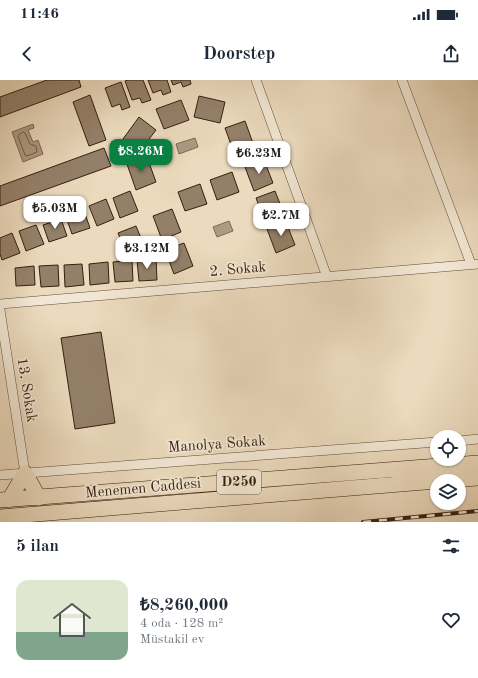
<!DOCTYPE html>
<html lang="tr">
<head>
<meta charset="utf-8">
<style>
  :root { --surface:#fff; --page:#f2f2f3; --text:#1f2937; --muted:#747a83; --line:#e0e1e3; --accent:#0b8043 }
  body { margin:0; font-family:"Old Standard TT",serif; background:var(--page); color:var(--text); height:100vh; display:flex; flex-direction:column; font-size:15px; white-space:nowrap }
  * { box-sizing:border-box; margin:0 }
  p { font-size:13px; color:var(--muted) }
  .icon { flex:none; width:22px; height:22px; fill:none; stroke:currentColor; stroke-width:2; stroke-linecap:round; stroke-linejoin:round }
  .map { position:relative; height:442px; overflow:hidden }
  .panel { display:flex; flex-direction:column; background:var(--surface); flex:1 }
  .panel>* { flex:none }
  .fabs { position:absolute; left:430px; top:350px; display:grid; gap:8px }
  .fabs a { display:grid; place-items:center; width:36px; height:36px; border-radius:50%; background:var(--surface); box-shadow:0 1px 3px #0004; font-size:20px }
  .price { position:absolute; translate:-50% -34px; padding:0 9px; border-radius:8px; background:#fff; color:#222; font-size:13px; line-height:26px; filter:drop-shadow(0 1px 2px #0008) }
  .price::after { content:''; position:absolute; left:50%; top:24px; width:12px; height:9px; margin-left:-6px; background:inherit; clip-path:polygon(0 0,100% 0,50% 100%) }
  .price.current { background:var(--accent); color:#fff }
  ul { padding:0; list-style:none }
  li { display:flex; align-items:center; gap:12px; height:100px; padding:0 16px }
  li+li { border-top:1px solid var(--line) }
  li span { display:grid; place-items:center; flex:none; width:112px; height:80px; border-radius:12px; color:#555 }
  li>.icon { margin-inline-start:auto }
  span .icon { width:48px; height:48px; fill:#fffc; stroke-width:1 }
  li b { font-size:17px }
  h2 { display:flex; justify-content:space-between; align-items:center; height:48px; padding:0 16px; font-size:17px }
  .status { display:flex; justify-content:space-between; align-items:center; height:28px; padding:0 20px; background:var(--surface); direction:ltr }
  .status svg { height:11px; fill:currentColor }
  header { display:flex; justify-content:space-between; align-items:center; height:52px; padding:0 16px; background:var(--surface); font-size:18px; font-weight:600 }
  .map>svg:first-child { display:block }
</style>
</head>
<body>
<div class="status"><b>11:46</b><svg viewBox="0 0 49 12"><path d="M0 12V9h3v3zM5 12V6h3v6zM10 12V3h3v9zM15 12V0h3v12zM26 1h20v11H26zM47 4h2v5h-2z"/></svg></div>
<header><svg class="icon" aria-label="back" viewBox="0 0 24 24"><path d="M15 5l-7 7 7 7"/></svg>Doorstep<svg class="icon" aria-label="share" viewBox="0 0 24 24"><path d="M12 15V3M7 8l5-5 5 5M5 13v7h14v-7"/></svg></header>
<div class="map">
<svg width="478" height="442" viewBox="0 0 478 442">
  <rect width="100%" height="100%" fill="#ebdabd"/>
  <filter id="stains"><feTurbulence type="fractalNoise" baseFrequency=".005" numOctaves="4"/><feColorMatrix values="0 0 0 0 .2 0 0 0 0 .09 0 0 0 0 .02 0 0 0 .5 -.17"/></filter>
  <radialGradient id="worn" r=".72"><stop offset=".6" stop-color="#630" stop-opacity="0"/><stop offset="1" stop-color="#630" stop-opacity=".3"/></radialGradient>
  <path fill="#ccba9f" stroke="#806c57" d="M478,388V391L0,430V426Z"/>
  <path fill="#ad9a82" stroke="#7d6954" d="M33,44L34,48L28,50L33,62L38,60L43,74L23,82L12,52Z
    M195,58L198,67L179,74L176,64Z
    M229,141L233,151L217,157L213,147Z"/>
  <g fill="none" stroke-linecap="round" stroke-linejoin="round">
    <path stroke="#715c48" stroke-width="1" d="M23,52L25,53L30,64L36,66L37,72L27,76L25,75L18,56Z"/>
  </g>
  <path fill="#948069" stroke="#351f0f" d="M47,0H79L81,7L0,37V17Z
    M128,0H143L151,20L142,23L140,18L132,20L125,1Z
    M148,0H167L171,12L163,15L161,10L153,13Z
    M171,0H190L191,4L183,7L181,2L173,5Z
    M121,2L130,27L122,30L120,24L112,27L105,8Z
    M90,15L106,60L89,66L73,22Z
    M199,16L225,22L220,43L194,37Z
    M181,20L189,40L164,49L156,29Z
    M139,37L156,50L140,71L123,59Z
    M245,41L254,66L234,73L225,48Z
    M104,68L111,86L0,126V106Z
    M147,77L156,102L136,110L127,84Z
    M264,80L273,103L254,111L245,87Z
    M232,92L239,112L217,120L210,100Z
    M200,104L207,124L185,131L178,112Z
    M130,111L138,131L120,138L113,118Z
    M275,111L284,134L265,142L256,118Z
    M106,119L114,139L97,146L89,126Z
    M172,129L181,152L162,160L153,136Z
    M84,131L90,148L72,154L66,137Z
    M61,139L67,156L49,162L43,145Z
    M286,142L295,165L276,173L267,149Z
    M36,145L44,164L26,171L19,151Z
    M136,146L143,163L125,170L118,153Z
    M12,153L20,173L2,180L0,174V158Z
    M184,163L193,186L174,194L165,170Z
    M156,178L157,200L139,201L137,180Z
    M132,180L133,201L115,202L113,182Z
    M108,182L109,203L90,205L89,184Z
    M82,184L84,205L65,207L64,185Z
    M58,185L59,206L41,207L39,186Z
    M34,186L35,205L16,206L15,188Z
    M101,252L115,343L75,349L61,258Z"/>
  <g fill="none" stroke-linecap="round" stroke-linejoin="round">
    <defs>
      <path id="minor" d="M256,0L327,197
        M402,0L471,184
        M0,224L478,184
        M0,230L25,393
        M459,361L478,359
        M0,395L437,362"/>
      <path id="trunk" d="M440,401L478,398
        M0,420L478,383
        M9,420L25,393L39,418
        M0,437L437,401"/>
    </defs>
    <use href="#minor" stroke="#624e3a" stroke-width="10"/>
    <use href="#trunk" stroke="#351f0f" stroke-width="16"/>
    <use href="#minor" stroke="#f2e7d4" stroke-width="9"/>
    <use href="#trunk" stroke="#ebdabd" stroke-width="15"/>
    <defs>
      <path id="rail" d="M363,442L478,431"/>
    </defs>
    <use href="#rail" stroke="#351f0f" stroke-width="4"/>
    <use href="#rail" stroke="#f2e7d4" stroke-width="2.5" stroke-dasharray="8" stroke-linecap="butt"/>
  </g>
  <g text-anchor="middle" dominant-baseline="central" stroke-width="3.5" stroke-linejoin="round" paint-order="stroke">
    <rect fill="#f2e7d4" stroke="#6e5b4a" stroke-width="1" x="217" y="390" width="44" height="24" rx="3"/>
    <g font-size="14" font-weight="bold" fill="#351f0f">
      <text x="239" y="402">D250</text>
    </g>
    <g font-size="15" fill="#351f0f" stroke="#f2e7d4">
      <text transform="translate(238 190) rotate(-5)">2. Sokak</text>
      <text transform="translate(26 310) rotate(81)">13. Sokak</text>
      <text transform="translate(217 365) rotate(-4)">Manolya Sokak</text>
      <text transform="translate(143 409) rotate(-5)">Menemen Caddesi</text>
    </g>
  </g>
  <rect width="100%" height="100%" filter="url(#stains)"/>
  <rect width="100%" height="100%" fill="url(#worn)"/>
</svg>
<div class="fabs">
<a><svg class="icon" aria-label="locate" viewBox="0 0 24 24"><circle cx="12" cy="12" r="6"/><path d="M12 2v4M12 18v4M2 12h4M18 12h4"/></svg></a>
<a><svg class="icon" aria-label="layers" viewBox="0 0 24 24"><path d="M12 4l9 5-9 5-9-5zM3 14l9 5 9-5"/></svg></a>
</div>
<b class="price current" style="left:141px;top:93px">₺8.26M</b>
<b class="price" style="left:259px;top:95px">₺6.23M</b>
<b class="price" style="left:55px;top:150px">₺5.03M</b>
<b class="price" style="left:281px;top:157px">₺2.7M</b>
<b class="price" style="left:147px;top:190px">₺3.12M</b>
</div>
<section class="panel">
<h2>5 ilan<svg class="icon" aria-label="filters" viewBox="0 0 24 24"><path d="M4 7h16M4 17h16"/><circle cx="9" cy="7" r="2"/><circle cx="15" cy="17" r="2"/></svg></h2>
<ul>
<li><span style="background:linear-gradient(#dfe7d0 65%,#7fa58c 0)"><svg class="icon" aria-label="home" viewBox="0 0 24 24"><path d="M3 11l9-7 9 7M6 9v11h12V9"/></svg></span><div><b>₺8,260,000</b><p>4 oda · 128 m²</p><p>Müstakil ev</p></div><svg class="icon" aria-label="heart" viewBox="0 0 24 24"><path d="M12 20l-8-8c-3-5 5-10 8-4 3-6 11-1 8 4z"/></svg></li>
</ul>
</section>
</body>
</html>
